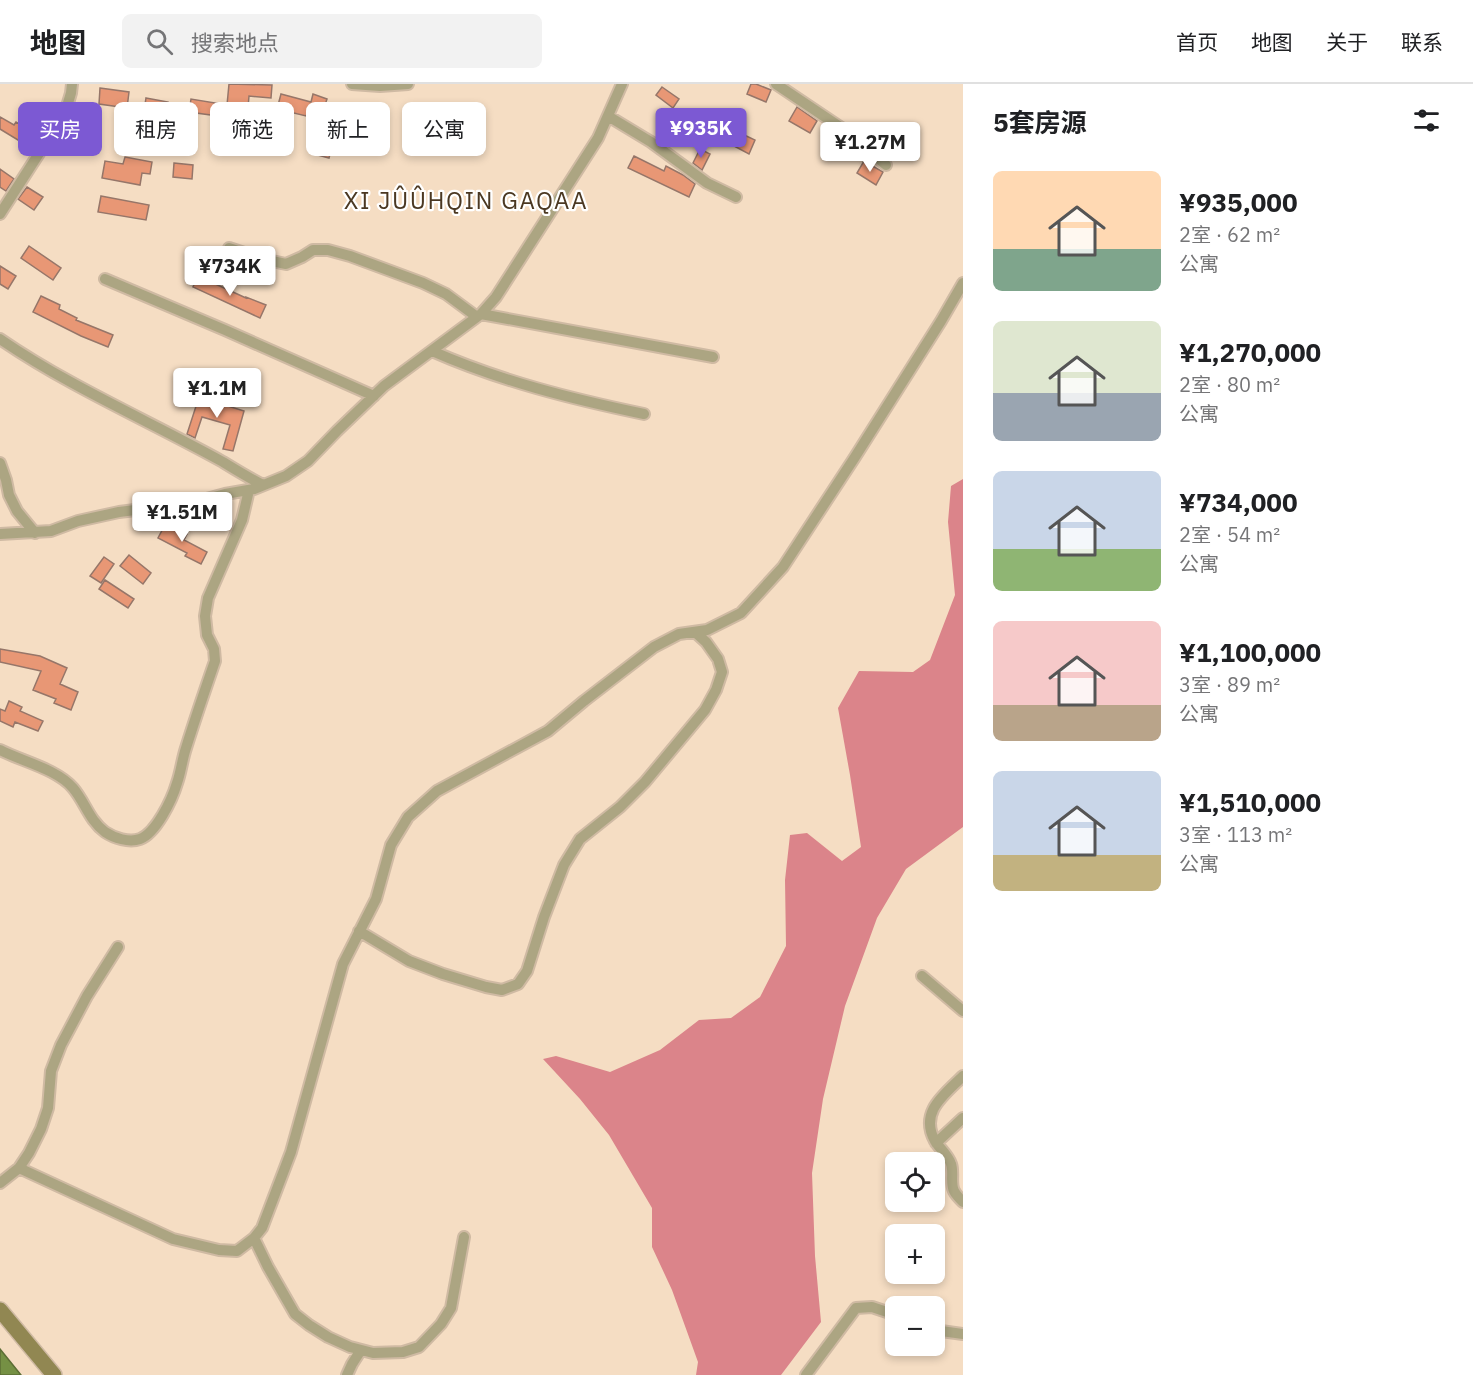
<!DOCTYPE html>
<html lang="zh">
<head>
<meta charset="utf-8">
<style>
  :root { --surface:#fff; --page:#f2f2f2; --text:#202124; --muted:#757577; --line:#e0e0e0; --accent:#7c59d3 }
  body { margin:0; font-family:"IBM Plex Sans","Noto Sans SC",sans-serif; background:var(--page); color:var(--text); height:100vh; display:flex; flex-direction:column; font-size:22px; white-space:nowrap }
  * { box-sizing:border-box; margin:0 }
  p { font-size:20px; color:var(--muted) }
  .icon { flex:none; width:33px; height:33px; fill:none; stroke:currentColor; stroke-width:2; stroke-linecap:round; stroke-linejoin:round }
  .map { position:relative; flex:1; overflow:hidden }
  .sheet { display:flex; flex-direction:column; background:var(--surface); width:510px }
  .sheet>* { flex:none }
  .top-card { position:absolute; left:18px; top:18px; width:570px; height:54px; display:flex; gap:12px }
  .buttons { position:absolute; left:885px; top:1068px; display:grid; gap:12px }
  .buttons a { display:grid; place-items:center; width:60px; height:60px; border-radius:9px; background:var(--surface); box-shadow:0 3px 9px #0003; font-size:30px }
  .price { position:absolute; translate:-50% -51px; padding:0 14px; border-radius:6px; background:#fff; color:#222; font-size:20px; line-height:39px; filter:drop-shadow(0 2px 3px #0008) }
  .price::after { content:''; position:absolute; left:50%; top:36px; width:18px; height:14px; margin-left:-9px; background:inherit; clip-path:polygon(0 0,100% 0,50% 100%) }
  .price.selected { background:var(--accent); color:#fff }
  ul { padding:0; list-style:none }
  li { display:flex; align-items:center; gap:18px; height:150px; padding:0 30px }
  li span { display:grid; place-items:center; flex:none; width:168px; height:120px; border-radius:9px; color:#555 }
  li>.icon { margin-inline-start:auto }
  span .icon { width:72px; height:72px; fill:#fffc; stroke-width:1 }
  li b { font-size:26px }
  h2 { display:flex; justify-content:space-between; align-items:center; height:72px; padding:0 30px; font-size:26px }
  .tag { padding:0 21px; border-radius:9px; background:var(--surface); box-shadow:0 3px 9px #0003; font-size:21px; line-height:54px }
  .tag.selected { background:var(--accent); color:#fff }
  header { display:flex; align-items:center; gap:36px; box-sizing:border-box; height:84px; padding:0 30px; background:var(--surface); border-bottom:2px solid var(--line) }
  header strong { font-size:28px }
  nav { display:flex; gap:33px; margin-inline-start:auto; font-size:21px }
  .search { width:420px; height:54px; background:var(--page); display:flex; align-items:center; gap:15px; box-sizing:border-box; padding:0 21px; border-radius:9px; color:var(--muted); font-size:22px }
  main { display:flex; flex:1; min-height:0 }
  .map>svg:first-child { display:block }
</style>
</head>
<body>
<header>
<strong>地图</strong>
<div class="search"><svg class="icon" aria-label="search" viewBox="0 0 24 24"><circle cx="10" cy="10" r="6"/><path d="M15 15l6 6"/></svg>搜索地点</div>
<nav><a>首页</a><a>地图</a><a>关于</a><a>联系</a></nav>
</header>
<main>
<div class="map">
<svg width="963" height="1291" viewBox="0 0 963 1291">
  <rect width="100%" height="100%" fill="#f5ddc3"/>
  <path fill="#db848a" d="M963,395V743L906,785L877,834L845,922L823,1015L812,1089L815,1172L821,1238L781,1291H696L698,1278L672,1206L652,1163V1124L609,1051L580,1015L543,975L556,972L610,988L660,966L699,936L731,934L760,913L786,862L785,796L790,751L807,749L842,777L861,763L850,691L838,624L859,587L913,588L930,576L955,511L948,438L951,402Z"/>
  <path fill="#759044" stroke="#5c6d35" stroke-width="1.5" d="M0,1265L21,1291H0Z"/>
  <path fill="#e89775" stroke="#967669" stroke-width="1.5" d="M229,0L272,1L271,14L249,12L247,36L189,28L191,15L227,21Z
    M751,0H756L771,6L766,18L747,10Z
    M662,3L679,15L673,24L656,11Z
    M100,4L129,8L127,24L99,20Z
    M281,10L311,18L313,10L327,15L325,21L343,26L345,20L362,25L357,44L334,37V39L307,30L306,32L277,25Z
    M146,14L168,18L165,31L144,27Z
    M797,23L817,37L810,49L789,37Z
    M705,30L721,39L716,49L700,40Z
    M0,33L14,41L16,38L39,52L31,64L0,45Z
    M738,48L755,56L749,70L732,61Z
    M313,57L332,62L329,74L310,69Z
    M700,65L710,70L702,86L693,79Z
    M634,72L664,87L666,82L683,91L695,100L689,113L628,84Z
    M125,73L152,78L150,90L142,89L140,101L102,94L105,77L123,80Z
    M864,77L883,88L876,101L857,89Z
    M174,79L193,81L192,95L173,93Z
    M0,85L14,95L6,107L0,103Z
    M27,103L43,113L34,126L18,115Z
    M101,112L149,121L146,136L98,128Z
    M29,162L61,184L53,196L21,174Z
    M0,182L16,192L8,205L0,200Z
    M198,192L246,214V213L266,221L260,234L193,203Z
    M41,212L60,221L59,225L77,234L76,236L113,251L108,263L81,252L33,228Z
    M199,313L244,327L233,367L223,365L230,341L202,333L195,354L187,350Z
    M166,439L187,450L184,456L207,468L201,480L185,472L187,469L158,454Z
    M129,471L151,489L143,500L120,482Z
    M104,473L114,480L101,499L90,492Z
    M105,496L134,515L128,524L99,505Z
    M0,565L40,572L67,584L60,600L78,608L71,626L54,619L56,615L33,606L41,587L0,578Z
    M9,617L22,623L20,627L43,637L38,647L15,638L13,643L0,637V625L5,627Z"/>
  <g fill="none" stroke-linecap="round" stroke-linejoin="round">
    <defs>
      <path id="street" d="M352,0L380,2L408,0
        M776,0L843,45L886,81
        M608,32L651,58L707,99L736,113
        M0,130L65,29L71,9L72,0
        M229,164L262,175L286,180L302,173L313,166H328L350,172L423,199L446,210L477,233
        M105,195L225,246L374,312
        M481,230L713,273
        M0,255C70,303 149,337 223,378C236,386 249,394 263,401
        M432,267C500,297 572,315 644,330
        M0,379L6,396L9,411L17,427L35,449
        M0,450L51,447L78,437L119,428L192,419L225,410L254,405L286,392L308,377L337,347L384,302L481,230L496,213L598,54L622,0
        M0,666C21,677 57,685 73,704C85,718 89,736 105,748C114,754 129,759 140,755C156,749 172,716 177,699C181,688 182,676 186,664C195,635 205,606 215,577L214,565L207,551L205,532L208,514L242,436L249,406
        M359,847L409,877L443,890L486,903L502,906L518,900L527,887L544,833L564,781L580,755L620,723L645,698L705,626L716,606L722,588L718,575L706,558L695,548
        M922,892L963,927
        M963,992C944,1011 919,1028 935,1057C940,1065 948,1071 951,1080C954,1088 950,1099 954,1107C956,1111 960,1115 963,1118
        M936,1059L963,1034
        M19,1084L29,1069L41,1045L48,1024L51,987L61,961L87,912L118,863
        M0,1099L19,1084L173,1155L219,1166L237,1167L254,1154L262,1144L291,1068L343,880L376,815L391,761L408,733L437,707L548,647L584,617L654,563L679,550L707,546L741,529L783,483L855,373L941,237L963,199
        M254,1154L268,1183L295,1230L309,1241L328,1253L350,1263L373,1269L403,1268L419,1263L441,1240L451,1224L464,1153
        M934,1246L963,1250
        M347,1291L352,1280L361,1266
        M806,1291L856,1224L872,1223L896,1231"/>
      <path id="secondary" d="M0,1226L54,1291"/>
    </defs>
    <use href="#street" stroke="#cfbaa3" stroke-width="14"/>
    <use href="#secondary" stroke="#cfbaa3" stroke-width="18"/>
    <use href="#street" stroke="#aca582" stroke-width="10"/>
    <use href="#secondary" stroke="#918752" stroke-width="15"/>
  </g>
  <g text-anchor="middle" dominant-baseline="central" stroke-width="4.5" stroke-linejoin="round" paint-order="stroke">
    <g font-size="24" letter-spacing="1.5" fill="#4b3822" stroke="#fff">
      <text x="466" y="116">XI JÛÛHQIN GAQAA</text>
    </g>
  </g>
</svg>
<div class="buttons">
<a><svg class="icon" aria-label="locate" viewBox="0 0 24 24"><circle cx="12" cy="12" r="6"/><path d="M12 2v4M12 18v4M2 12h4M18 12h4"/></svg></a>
<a>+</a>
<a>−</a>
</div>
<b class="price selected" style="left:701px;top:75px">¥935K</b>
<b class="price" style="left:870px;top:89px">¥1.27M</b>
<b class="price" style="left:230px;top:213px">¥734K</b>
<b class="price" style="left:217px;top:335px">¥1.1M</b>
<b class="price" style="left:182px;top:459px">¥1.51M</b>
<div class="top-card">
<a class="tag selected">买房</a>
<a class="tag">租房</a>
<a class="tag">筛选</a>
<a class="tag">新上</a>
<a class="tag">公寓</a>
</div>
</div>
<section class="sheet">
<h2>5套房源<svg class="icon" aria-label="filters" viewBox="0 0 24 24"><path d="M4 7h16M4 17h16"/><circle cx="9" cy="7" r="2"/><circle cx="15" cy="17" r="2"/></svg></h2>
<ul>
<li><span style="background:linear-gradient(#ffd9b3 65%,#7fa58c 0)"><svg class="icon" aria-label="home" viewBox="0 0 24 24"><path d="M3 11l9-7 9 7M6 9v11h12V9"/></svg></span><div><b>¥935,000</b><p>2室 · 62 m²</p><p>公寓</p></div></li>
<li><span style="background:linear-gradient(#dfe7d0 60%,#9aa5b1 0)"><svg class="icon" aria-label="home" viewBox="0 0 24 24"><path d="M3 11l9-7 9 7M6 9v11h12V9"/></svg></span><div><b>¥1,270,000</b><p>2室 · 80 m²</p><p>公寓</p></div></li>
<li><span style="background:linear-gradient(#c9d6e8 65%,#8fb573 0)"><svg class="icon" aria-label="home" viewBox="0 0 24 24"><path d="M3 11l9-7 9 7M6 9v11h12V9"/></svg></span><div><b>¥734,000</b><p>2室 · 54 m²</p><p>公寓</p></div></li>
<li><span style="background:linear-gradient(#f6c9c9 70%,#b9a48a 0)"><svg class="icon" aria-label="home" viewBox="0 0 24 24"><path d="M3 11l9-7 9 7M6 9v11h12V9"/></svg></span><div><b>¥1,100,000</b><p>3室 · 89 m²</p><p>公寓</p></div></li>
<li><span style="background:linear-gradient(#c9d6e8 70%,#c2b280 0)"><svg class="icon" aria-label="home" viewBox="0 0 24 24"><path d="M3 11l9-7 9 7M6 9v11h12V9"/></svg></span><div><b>¥1,510,000</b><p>3室 · 113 m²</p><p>公寓</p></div></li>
</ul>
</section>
</main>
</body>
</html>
